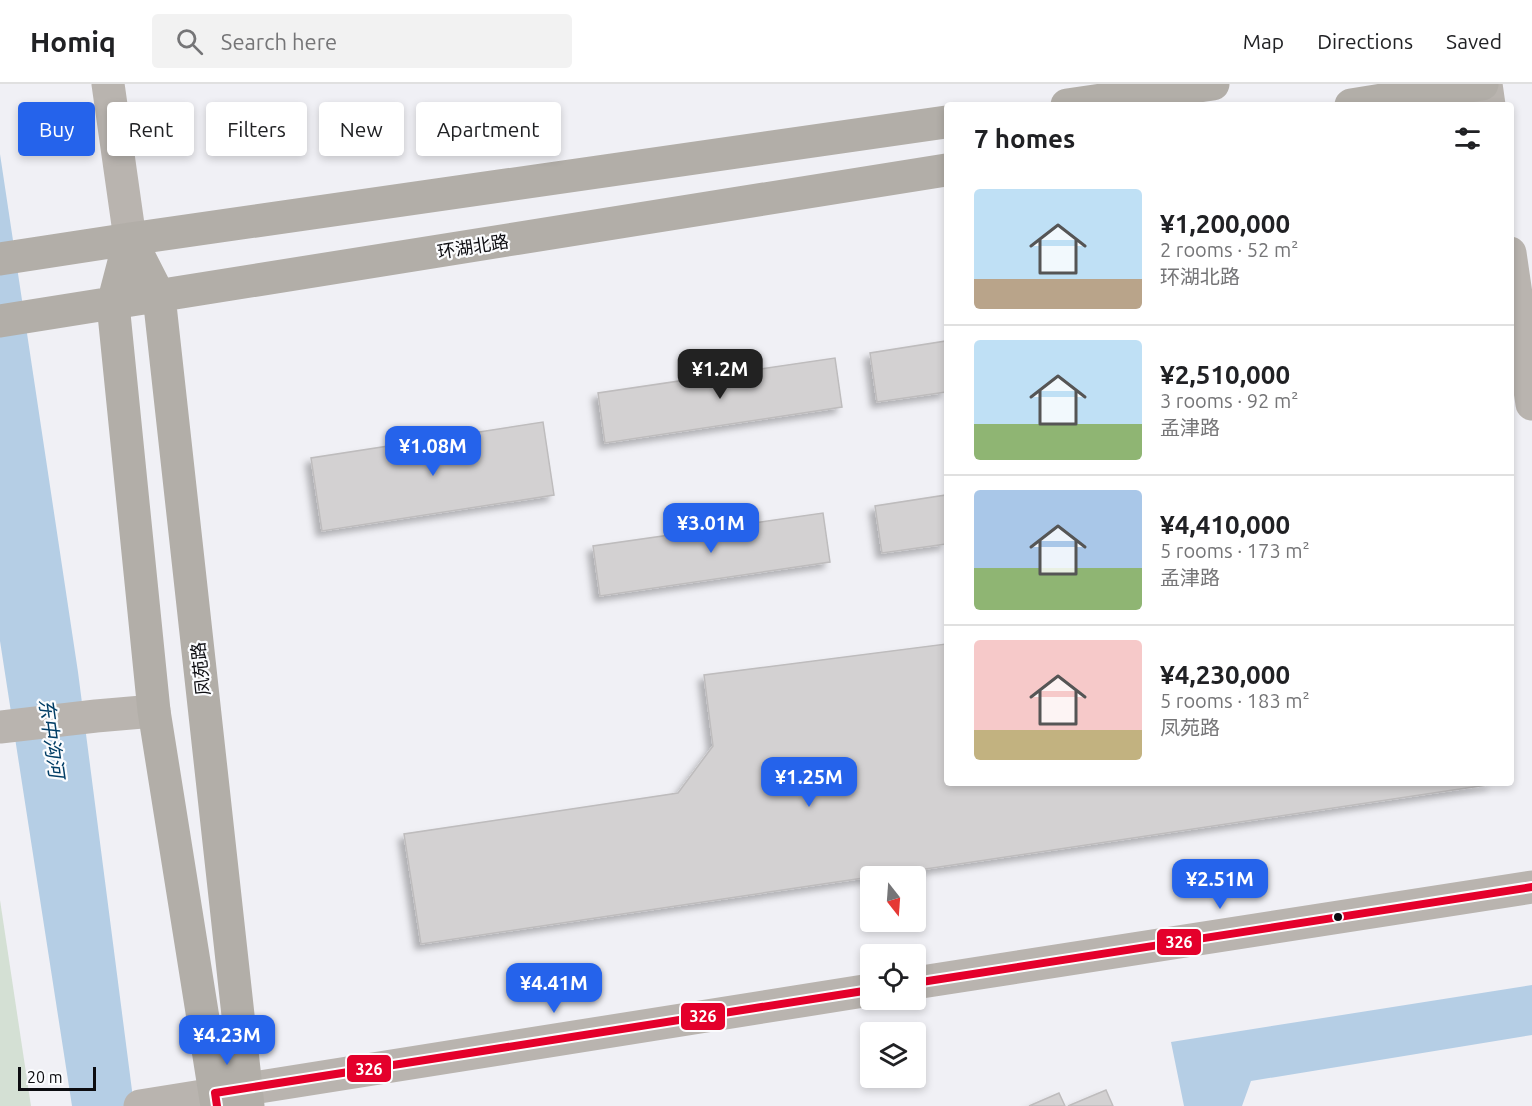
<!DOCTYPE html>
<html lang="en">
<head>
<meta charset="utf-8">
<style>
  :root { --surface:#fff; --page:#f2f2f2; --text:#202124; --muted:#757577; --line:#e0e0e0; --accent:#2563eb }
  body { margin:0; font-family:Ubuntu,"Noto Sans SC",sans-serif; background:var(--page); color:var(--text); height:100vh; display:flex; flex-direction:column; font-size:22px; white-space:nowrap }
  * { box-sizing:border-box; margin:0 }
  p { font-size:20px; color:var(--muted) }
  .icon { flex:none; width:33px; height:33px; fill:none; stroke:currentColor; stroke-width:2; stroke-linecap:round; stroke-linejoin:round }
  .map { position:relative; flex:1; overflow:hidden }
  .drawer { position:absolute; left:944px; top:18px; width:570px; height:684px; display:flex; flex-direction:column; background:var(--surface); border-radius:6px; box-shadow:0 3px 9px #0003 }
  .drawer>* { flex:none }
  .guide { position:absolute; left:18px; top:18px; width:570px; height:54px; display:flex; gap:12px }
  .needle { width:39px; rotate:163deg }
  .fabs { position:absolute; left:860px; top:782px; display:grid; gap:12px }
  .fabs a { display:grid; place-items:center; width:66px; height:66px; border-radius:6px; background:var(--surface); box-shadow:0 3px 9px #0003; font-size:30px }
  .scale { position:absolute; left:18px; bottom:15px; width:78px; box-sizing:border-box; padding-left:6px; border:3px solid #0c0c10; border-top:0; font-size:16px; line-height:21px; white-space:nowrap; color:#0c0c10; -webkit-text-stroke:4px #fbfcfe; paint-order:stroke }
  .price { position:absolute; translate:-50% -51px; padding:0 14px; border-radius:12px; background:var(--accent); color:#fff; font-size:20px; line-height:39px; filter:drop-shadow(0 2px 3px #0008) }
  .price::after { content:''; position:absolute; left:50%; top:36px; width:18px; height:14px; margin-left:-9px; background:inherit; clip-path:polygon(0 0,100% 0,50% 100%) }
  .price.active { background:#222; color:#fff }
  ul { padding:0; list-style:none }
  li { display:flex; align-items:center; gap:18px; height:150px; padding:0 30px }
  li+li { border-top:2px solid var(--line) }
  li span { display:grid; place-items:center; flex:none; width:168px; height:120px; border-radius:6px; color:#555 }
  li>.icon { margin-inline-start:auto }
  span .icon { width:72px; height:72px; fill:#fffc; stroke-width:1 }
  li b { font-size:26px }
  h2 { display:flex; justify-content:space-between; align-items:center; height:72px; padding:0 30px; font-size:26px }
  .tag { padding:0 21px; border-radius:6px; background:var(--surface); box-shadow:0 3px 9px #0003; font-size:21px; line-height:54px }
  .tag.active { background:var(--accent); color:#fff }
  header { display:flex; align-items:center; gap:36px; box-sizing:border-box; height:84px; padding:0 30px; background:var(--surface); border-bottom:2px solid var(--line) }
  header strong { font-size:28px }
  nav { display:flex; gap:33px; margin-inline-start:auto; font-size:21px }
  .search { width:420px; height:54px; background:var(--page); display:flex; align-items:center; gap:15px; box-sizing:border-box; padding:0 21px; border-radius:6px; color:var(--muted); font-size:22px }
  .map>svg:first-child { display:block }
</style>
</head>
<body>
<header>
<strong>Homiq</strong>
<div class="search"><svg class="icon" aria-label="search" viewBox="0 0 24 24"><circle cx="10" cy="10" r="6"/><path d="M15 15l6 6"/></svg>Search here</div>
<nav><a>Map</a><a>Directions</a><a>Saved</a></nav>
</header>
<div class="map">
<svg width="1532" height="1022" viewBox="0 0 1532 1022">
  <defs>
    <filter id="shadow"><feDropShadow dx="-5.5" dy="5.5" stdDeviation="3" flood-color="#0004"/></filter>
  </defs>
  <rect width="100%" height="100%" fill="#f0f0f5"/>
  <path fill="#d4e0d4" d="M0,816L31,1022H0Z"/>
  <path fill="#b5cee5" d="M0,70L78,588L134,1022H72L0,557Z
    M1532,901V951L1251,997L1242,1022H1184L1171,958Z"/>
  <path fill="#d3d1d2" stroke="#bebcbd" stroke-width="1.5" filter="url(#shadow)" d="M946,257V308L877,318L870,269Z
    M835,274L842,323L605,359L598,309Z
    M543,338L554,411L322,447L311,374Z
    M946,411V460L882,469L875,422Z
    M823,429L830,478L600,512L593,462Z
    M946,560V699H1493V700L879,792H870V793L421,860L404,750L678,709L713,662L704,591Z
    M1106,1006L1113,1022H1068Z
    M1059,1009L1065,1022H1029Z"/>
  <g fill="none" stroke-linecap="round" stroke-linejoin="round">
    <path stroke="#b9b4af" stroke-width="33" d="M108,0L130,155
      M1486,0L1489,21
      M1510,169L1532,320
      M0,643L96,632L154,627
      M915,899L1532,803
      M140,1022L870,906"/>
    <path stroke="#b2aea8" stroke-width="33" d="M1067,21L1213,0
      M1351,21L1482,0
      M130,155L159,212L248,1022
      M130,155L113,220L154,627L217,1022
      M0,175L130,155L946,38
      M0,237L946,86"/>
    <defs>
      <path id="bus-1" d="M915,899L1532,803
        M217,1022L215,1009L870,906"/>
    </defs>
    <use href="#bus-1" stroke="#fbfcfe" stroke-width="12"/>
    <use href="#bus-1" stroke="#e4002b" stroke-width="8"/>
  </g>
  <circle fill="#0c0c10" stroke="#fbfcfe" stroke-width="2" cx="1338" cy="833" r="5"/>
  <g text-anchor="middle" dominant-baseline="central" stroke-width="4.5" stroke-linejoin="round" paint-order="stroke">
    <g font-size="18" fill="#0c0c10" stroke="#fbfcfe">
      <text transform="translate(473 162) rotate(-9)">环湖北路</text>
      <text transform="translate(200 585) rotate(-96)">凤苑路</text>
    </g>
    <g font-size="20" font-style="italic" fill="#013d65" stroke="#fbfcfe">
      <text transform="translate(52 654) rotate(82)">东中沟河</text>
    </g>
  </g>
  <g stroke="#fbfcfe" stroke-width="2">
    <rect x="1156" y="844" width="46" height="28" rx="6" fill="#e4002b"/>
    <rect x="680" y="918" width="46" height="29" rx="6" fill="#e4002b"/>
    <rect x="346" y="970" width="46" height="29" rx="6" fill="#e4002b"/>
  </g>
  <g font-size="16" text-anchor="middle" font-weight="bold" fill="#fff">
    <text x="1179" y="864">326</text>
    <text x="703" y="938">326</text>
    <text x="369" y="991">326</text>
  </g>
</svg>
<div class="fabs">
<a><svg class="needle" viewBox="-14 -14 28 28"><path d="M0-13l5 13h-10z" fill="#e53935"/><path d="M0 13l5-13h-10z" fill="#757577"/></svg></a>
<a><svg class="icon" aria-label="locate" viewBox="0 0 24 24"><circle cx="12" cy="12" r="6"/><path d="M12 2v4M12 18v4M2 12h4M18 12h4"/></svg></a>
<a><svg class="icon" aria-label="layers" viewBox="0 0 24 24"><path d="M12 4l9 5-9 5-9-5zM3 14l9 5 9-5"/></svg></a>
</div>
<div class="scale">20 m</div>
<b class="price active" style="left:720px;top:316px">¥1.2M</b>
<b class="price" style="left:433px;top:393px">¥1.08M</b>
<b class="price" style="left:711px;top:470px">¥3.01M</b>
<b class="price" style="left:809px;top:724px">¥1.25M</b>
<b class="price" style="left:1220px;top:826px">¥2.51M</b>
<b class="price" style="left:554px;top:930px">¥4.41M</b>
<b class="price" style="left:227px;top:982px">¥4.23M</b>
<div class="guide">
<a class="tag active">Buy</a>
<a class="tag">Rent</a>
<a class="tag">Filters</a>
<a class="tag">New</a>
<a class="tag">Apartment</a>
</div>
<section class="drawer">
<h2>7 homes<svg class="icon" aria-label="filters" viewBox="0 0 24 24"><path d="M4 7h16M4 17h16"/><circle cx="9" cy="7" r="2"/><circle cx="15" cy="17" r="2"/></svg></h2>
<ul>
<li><span style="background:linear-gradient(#bfe0f5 75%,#b9a48a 0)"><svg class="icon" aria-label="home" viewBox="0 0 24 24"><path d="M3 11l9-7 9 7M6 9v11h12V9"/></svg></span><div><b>¥1,200,000</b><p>2 rooms · 52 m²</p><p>环湖北路</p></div></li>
<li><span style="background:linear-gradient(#bfe0f5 70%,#8fb573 0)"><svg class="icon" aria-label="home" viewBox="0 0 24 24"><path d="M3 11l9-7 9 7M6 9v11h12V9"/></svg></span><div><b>¥2,510,000</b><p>3 rooms · 92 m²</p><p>孟津路</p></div></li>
<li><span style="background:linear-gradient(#a9c7e8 65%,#8fb573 0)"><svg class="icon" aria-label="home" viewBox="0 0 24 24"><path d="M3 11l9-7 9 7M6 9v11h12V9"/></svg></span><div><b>¥4,410,000</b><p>5 rooms · 173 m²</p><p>孟津路</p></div></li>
<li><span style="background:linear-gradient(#f6c9c9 75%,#c2b280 0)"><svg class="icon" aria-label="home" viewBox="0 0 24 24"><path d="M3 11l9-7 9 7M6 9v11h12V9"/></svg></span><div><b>¥4,230,000</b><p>5 rooms · 183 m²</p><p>凤苑路</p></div></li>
</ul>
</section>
</div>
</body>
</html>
